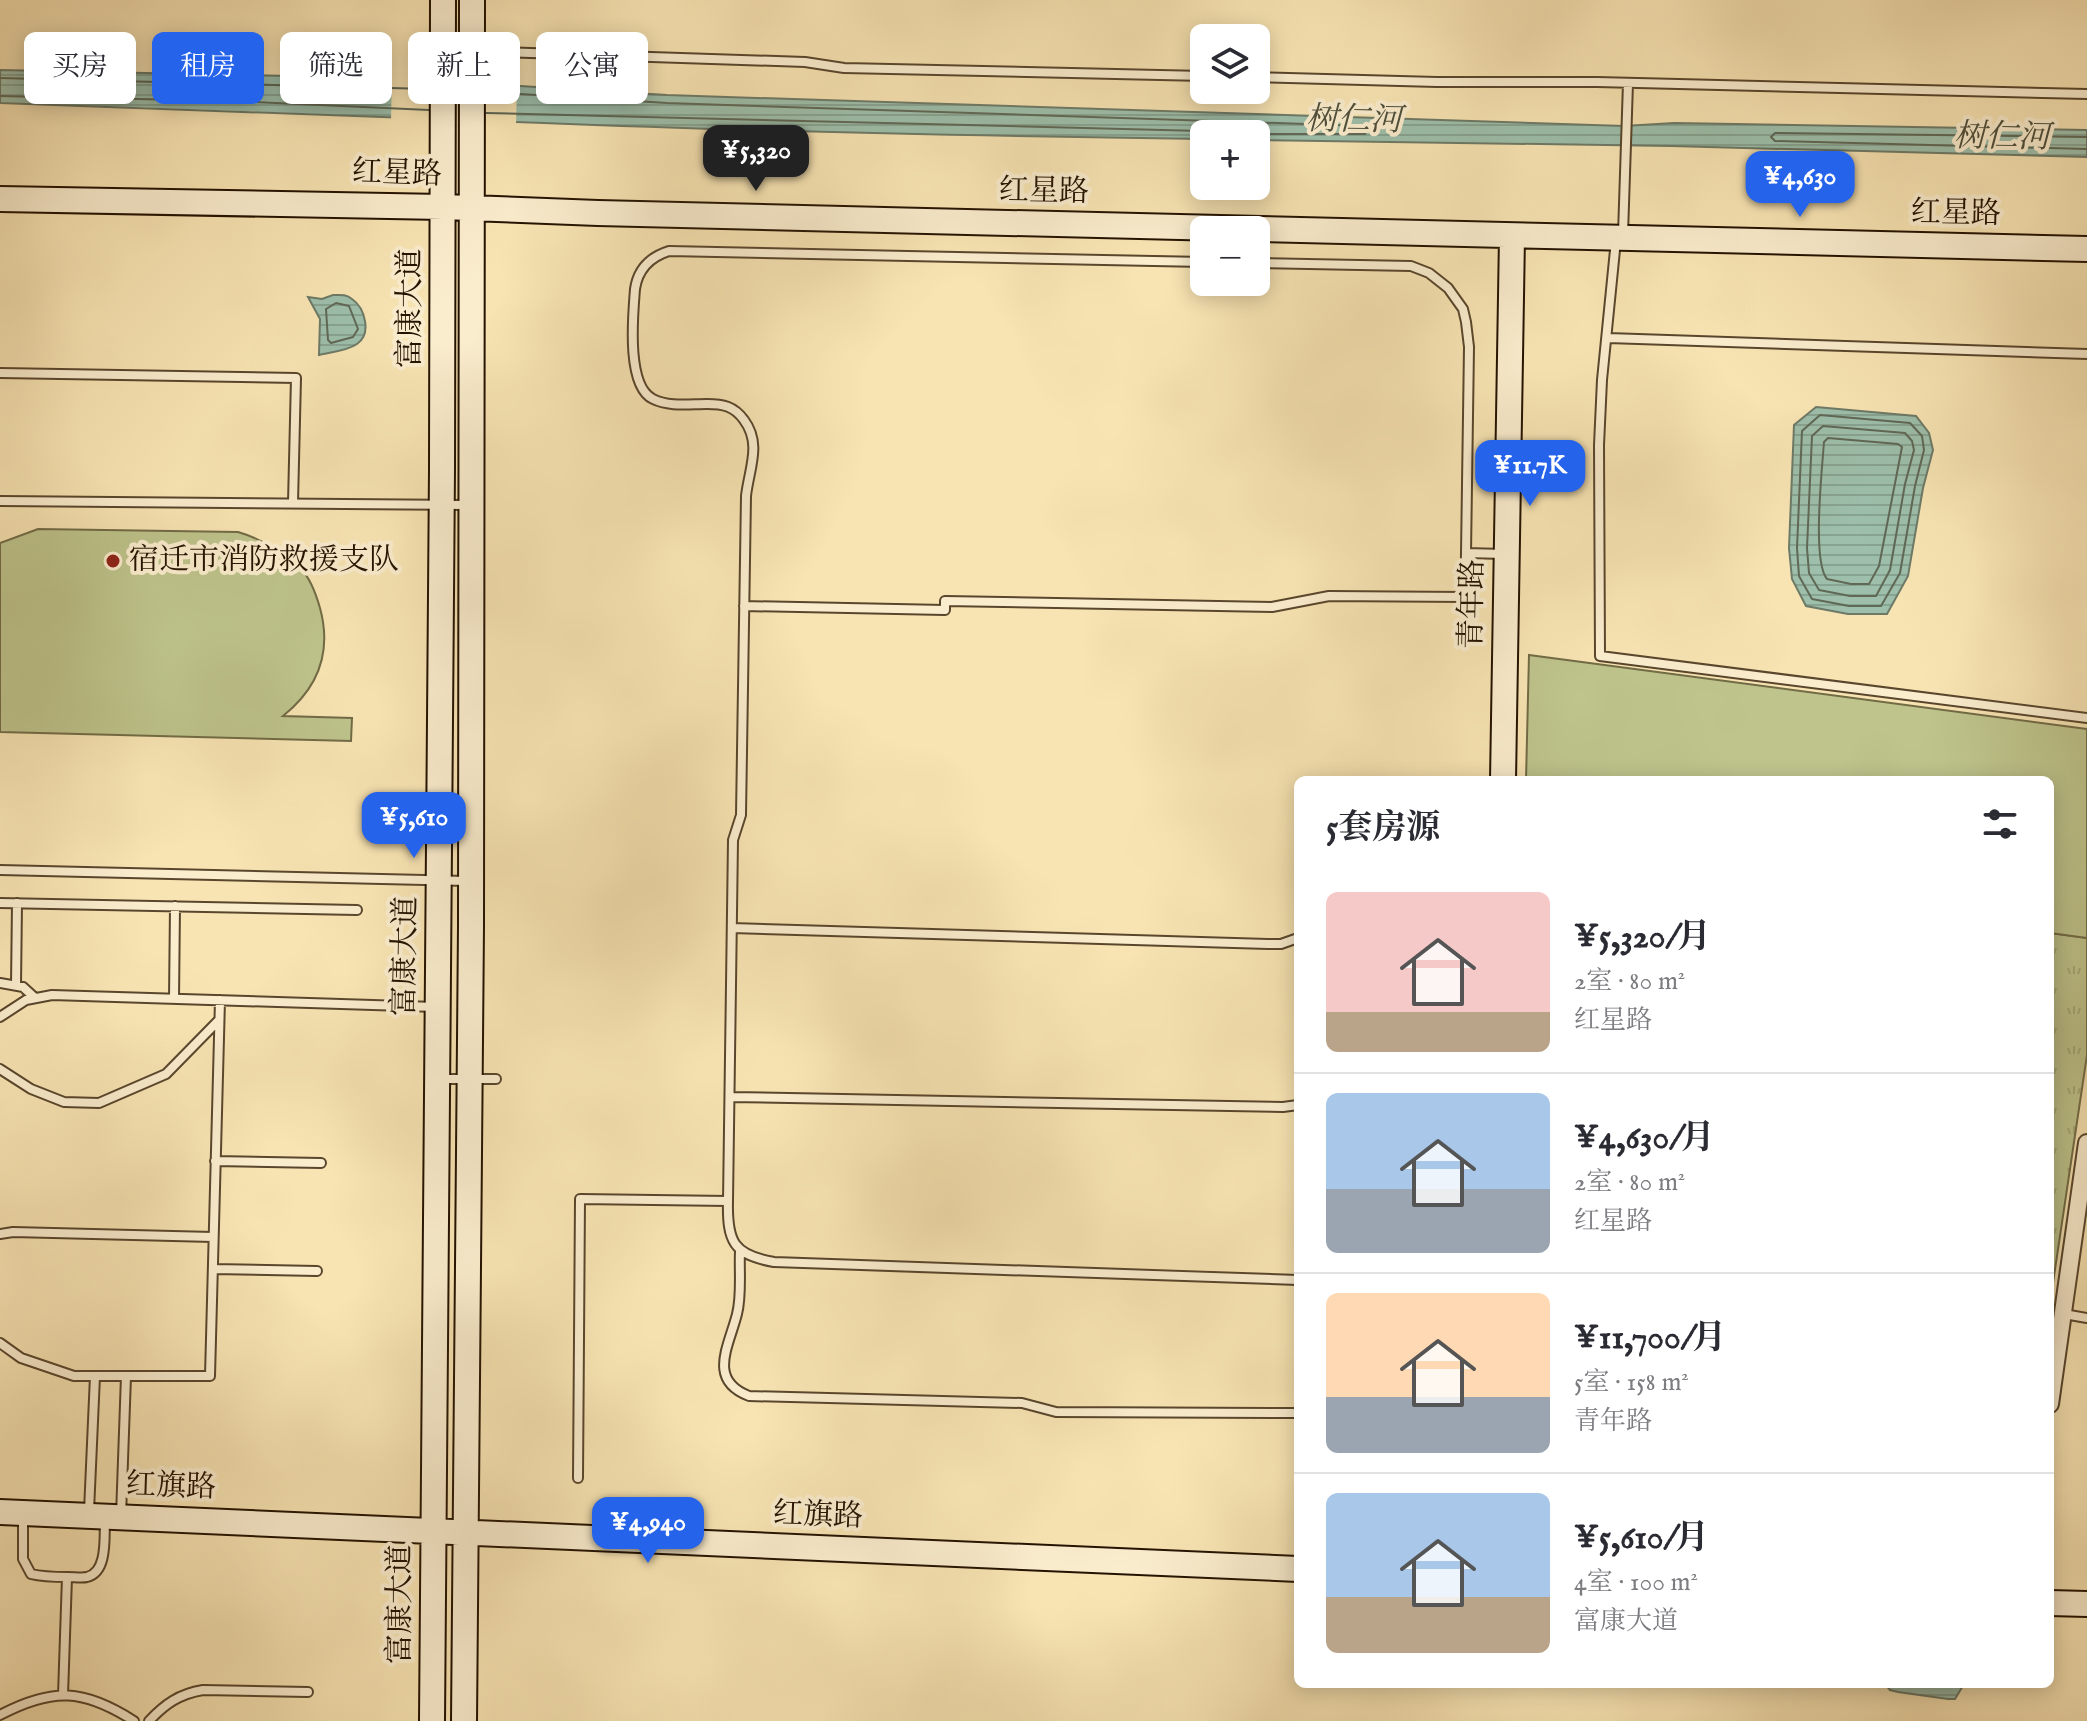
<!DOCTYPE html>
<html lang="zh">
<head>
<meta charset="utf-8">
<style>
  :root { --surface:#fff; --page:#f7f7f7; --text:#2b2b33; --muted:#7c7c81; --line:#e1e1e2; --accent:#2563eb }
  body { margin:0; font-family:"IM FELL English","Noto Serif SC",serif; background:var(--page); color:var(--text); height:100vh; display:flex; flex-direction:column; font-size:30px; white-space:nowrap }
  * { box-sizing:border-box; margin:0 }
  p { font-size:26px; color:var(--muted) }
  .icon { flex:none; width:44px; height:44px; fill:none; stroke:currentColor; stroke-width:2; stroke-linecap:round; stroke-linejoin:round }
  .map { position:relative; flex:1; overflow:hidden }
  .side { position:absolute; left:1294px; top:776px; width:760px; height:912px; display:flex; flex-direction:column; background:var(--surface); border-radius:12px; box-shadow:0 4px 20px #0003 }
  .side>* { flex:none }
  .guide { position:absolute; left:24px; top:32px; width:760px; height:72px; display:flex; gap:16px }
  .tools { position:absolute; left:1190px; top:24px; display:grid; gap:16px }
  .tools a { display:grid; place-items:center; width:80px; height:80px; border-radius:12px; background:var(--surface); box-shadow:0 4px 20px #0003; font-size:40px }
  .price { position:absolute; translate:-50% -68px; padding:0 18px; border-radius:16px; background:var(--accent); color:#fff; font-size:26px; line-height:52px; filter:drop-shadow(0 2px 4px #0008) }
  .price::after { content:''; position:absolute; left:50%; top:48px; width:24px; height:18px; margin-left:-12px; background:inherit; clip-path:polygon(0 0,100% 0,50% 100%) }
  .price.on { background:#222; color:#fff }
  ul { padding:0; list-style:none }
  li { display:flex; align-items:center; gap:24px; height:200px; padding:0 32px }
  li+li { border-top:2px solid var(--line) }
  li span { display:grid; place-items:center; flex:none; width:224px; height:160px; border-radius:12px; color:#555 }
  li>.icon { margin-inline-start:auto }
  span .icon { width:96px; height:96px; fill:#fffc; stroke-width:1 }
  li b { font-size:34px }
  h2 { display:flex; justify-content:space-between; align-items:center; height:96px; padding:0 32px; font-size:34px }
  .chip { padding:0 28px; border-radius:12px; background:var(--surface); box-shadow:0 4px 20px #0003; font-size:28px; line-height:72px }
  .chip.on { background:var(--accent); color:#fff }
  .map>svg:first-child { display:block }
</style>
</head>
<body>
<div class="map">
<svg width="2087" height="1721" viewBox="0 0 2087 1721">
  <defs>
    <pattern id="grass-tufts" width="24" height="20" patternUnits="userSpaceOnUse" patternTransform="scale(2)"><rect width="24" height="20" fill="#bec48c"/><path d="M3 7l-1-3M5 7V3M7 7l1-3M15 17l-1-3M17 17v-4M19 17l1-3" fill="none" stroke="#a3a777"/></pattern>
    <pattern id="water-rules" width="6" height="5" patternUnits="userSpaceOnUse" patternTransform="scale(2)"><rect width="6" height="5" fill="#9dbfab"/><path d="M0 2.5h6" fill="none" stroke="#87a391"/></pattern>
  </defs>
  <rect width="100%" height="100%" fill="#f8e4b3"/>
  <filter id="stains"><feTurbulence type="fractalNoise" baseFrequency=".0025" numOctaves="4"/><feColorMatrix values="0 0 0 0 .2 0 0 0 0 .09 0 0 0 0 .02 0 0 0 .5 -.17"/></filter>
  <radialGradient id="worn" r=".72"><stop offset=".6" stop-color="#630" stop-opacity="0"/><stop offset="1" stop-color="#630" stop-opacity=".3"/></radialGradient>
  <path fill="url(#grass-tufts)" stroke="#716b46" stroke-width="2" d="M2050,933L2087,938V1055L2050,1303Z"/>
  <path fill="#bec48c" stroke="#716b46" stroke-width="2" d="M38,529L238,532C262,539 283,552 301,569C311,579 316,594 320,608C332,652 318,688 283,716L352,718L351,741L0,732V543Z
    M1529,655L2087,729V938L2050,933V780H1526Z"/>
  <path fill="url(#water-rules)" stroke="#6d7a67" stroke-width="2" d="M0,70L389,78L667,95L1624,126L1674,123L2087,130V157L1671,146L1256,140V134H1204V139C984,136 764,132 544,123C363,116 182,108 0,103Z
    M333,295C340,295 346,294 352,299C365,308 372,334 357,344C347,351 331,352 319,355L320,319L308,297L322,299Z
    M1816,407L1916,416L1929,433L1933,450L1923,488L1908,576L1887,614H1848L1806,606L1792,579L1789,548L1794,425Z
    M1885,1684H1964L1955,1699H1948L1898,1692L1890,1690Z"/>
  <path fill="#f8e4b3" d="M392,74L517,82L516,126L391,121Z"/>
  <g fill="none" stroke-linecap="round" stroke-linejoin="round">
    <path stroke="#606856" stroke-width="2" d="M0,78L429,89
      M486,92L667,103L1365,126L1369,129L1365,134H1252
      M0,96L230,101L429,110
      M486,113L1202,131L1209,134
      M2087,137L1775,133L1771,137L1775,141L2087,149
      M336,303L349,306L358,329L353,337L331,343L328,340L326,309Z
      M1820,415L1910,423L1922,436L1924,450L1915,486L1900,573L1881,606H1849L1812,599L1799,576L1797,548L1802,431Z
      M1823,426L1905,433L1912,441L1914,450L1905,484L1890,570L1876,596H1850L1819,590L1809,573L1807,548L1812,436Z
      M1828,438L1898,444L1902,447L1879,566L1869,584H1851L1827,579C1812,561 1822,470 1824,442Z"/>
    <defs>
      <path id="lane" d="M503,52L805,62L844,68L1204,76
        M1256,77L1437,82H1597L2087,94
        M1623,234L1628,83
        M1616,240L1602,380L1599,445L1600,656L2087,718
        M1256,263L1411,266L1429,273L1448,288L1463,309L1466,322L1469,347L1466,553L1504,554
        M1608,338L2087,354
        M0,373L296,378L293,503
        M0,501L467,505
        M744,606L945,610V601L1272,607L1329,596L1465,597L1466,553
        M0,870L467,881
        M0,903L357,910
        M732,928L1268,944H1281L1298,938
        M0,983L23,987L35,998
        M16,985L17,903
        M174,999L175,906
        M0,1017L26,1000L52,995L436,1007
        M0,1069L31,1089L64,1102L99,1103L166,1074L218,1021
        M441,1079H496
        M730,1097L1283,1107L1298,1105
        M215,1161L321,1163
        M728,1201C727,1241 733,1255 774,1262L1298,1280
        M0,1234L13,1232L213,1237
        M740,1251C739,1271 742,1295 737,1314C729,1346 707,1380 749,1396L1022,1403L1056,1412L1298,1413
        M213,1269L317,1271
        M2064,1314L2087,1318
        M0,1343L21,1358L74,1376H210L220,1000
        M578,1478L580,1199L728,1201L733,840L741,815L746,496C749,469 762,444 744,420C734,406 723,404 707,404C689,404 669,407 653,399C626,386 633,315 635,289C638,269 650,257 669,251L1204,262
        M89,1511L95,1376
        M23,1514V1559L31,1574C43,1577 56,1577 68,1577C74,1577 82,1578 87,1577C108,1572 104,1537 105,1521
        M121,1516L126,1376
        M63,1695L67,1577
        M0,1715C53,1687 84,1689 134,1721
        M149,1721C165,1704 179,1694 203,1690L308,1692"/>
      <path id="street" d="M2050,1404L2087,1143"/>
      <path id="secondary" d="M0,199L443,207L598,213L2087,249
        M1503,780L1512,236
        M0,1512L1298,1569
        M2050,1603L2087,1604
        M432,1721L442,469L443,0
        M464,1721L471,926L472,0"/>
    </defs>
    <use href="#lane" stroke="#59462d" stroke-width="12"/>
    <use href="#street" stroke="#59462d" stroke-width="20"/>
    <use href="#secondary" stroke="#241200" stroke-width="28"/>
    <use href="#lane" stroke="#faedce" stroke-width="8"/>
    <use href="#street" stroke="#faedce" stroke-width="16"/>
    <use href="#secondary" stroke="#faedce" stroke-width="24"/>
  </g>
  <circle fill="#8f2418" stroke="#faedce" stroke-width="3" cx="113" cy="561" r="8"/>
  <g text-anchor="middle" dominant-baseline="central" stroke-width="8" stroke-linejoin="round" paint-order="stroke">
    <g font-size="30" fill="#241200" stroke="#faedce">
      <text transform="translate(397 174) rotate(2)">红星路</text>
      <text transform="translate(1044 192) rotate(1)">红星路</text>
      <text transform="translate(1956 214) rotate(1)">红星路</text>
      <text transform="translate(411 308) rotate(-90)">富康大道</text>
      <text transform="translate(1473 604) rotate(-89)">青年路</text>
      <text transform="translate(406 956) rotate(-89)">富康大道</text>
      <text transform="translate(171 1487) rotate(2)">红旗路</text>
      <text transform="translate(818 1516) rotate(2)">红旗路</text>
      <text transform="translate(401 1604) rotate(-90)">富康大道</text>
    </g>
    <g font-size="30" fill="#241200" stroke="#faedce" text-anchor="start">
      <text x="129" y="561">宿迁市消防救援支队</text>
    </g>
    <g font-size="32" font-style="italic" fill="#4e4f3c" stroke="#faedce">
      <text transform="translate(1354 121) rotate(1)">树仁河</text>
      <text transform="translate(2002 138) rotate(1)">树仁河</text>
    </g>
  </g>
  <rect width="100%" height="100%" filter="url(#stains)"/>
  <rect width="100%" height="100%" fill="url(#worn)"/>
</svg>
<div class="tools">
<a><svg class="icon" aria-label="layers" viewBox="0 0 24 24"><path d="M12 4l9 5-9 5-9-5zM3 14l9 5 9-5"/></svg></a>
<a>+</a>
<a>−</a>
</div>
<b class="price on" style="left:756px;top:193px">¥5,320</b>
<b class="price" style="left:1800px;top:219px">¥4,630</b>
<b class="price" style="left:1530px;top:508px">¥11.7K</b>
<b class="price" style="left:414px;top:860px">¥5,610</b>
<b class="price" style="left:648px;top:1565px">¥4,940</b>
<div class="guide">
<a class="chip">买房</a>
<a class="chip on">租房</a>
<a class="chip">筛选</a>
<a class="chip">新上</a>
<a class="chip">公寓</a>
</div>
<section class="side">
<h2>5套房源<svg class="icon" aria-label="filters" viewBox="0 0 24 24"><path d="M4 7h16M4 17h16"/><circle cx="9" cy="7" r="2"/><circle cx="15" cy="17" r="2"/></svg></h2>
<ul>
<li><span style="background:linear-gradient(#f6c9c9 75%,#b9a48a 0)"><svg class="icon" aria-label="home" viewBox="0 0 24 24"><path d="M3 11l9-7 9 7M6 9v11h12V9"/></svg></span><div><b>¥5,320/月</b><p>2室 · 80 m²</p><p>红星路</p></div></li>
<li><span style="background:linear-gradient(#a9c7e8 60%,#9aa5b1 0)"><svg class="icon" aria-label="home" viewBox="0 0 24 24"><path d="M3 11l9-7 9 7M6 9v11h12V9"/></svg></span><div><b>¥4,630/月</b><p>2室 · 80 m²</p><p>红星路</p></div></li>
<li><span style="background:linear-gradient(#ffd9b3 65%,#9aa5b1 0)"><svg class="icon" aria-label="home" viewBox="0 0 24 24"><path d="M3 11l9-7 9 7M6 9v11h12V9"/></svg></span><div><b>¥11,700/月</b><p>5室 · 158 m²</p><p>青年路</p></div></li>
<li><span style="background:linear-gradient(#a9c7e8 65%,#b9a48a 0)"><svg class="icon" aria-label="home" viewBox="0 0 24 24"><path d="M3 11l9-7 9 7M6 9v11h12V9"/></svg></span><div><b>¥5,610/月</b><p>4室 · 100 m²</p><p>富康大道</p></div></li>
</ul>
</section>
</div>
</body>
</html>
